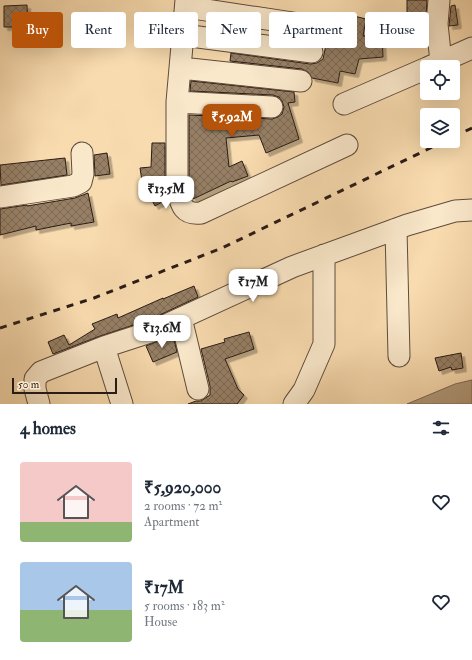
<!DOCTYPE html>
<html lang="en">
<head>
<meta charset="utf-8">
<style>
  :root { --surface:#fff; --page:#f2f2f3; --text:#1f2937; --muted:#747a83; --accent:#b45309 }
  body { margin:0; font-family:"IM FELL Double Pica",serif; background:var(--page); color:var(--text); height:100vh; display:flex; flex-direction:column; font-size:15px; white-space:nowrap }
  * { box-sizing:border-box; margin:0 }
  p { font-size:13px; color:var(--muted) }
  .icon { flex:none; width:22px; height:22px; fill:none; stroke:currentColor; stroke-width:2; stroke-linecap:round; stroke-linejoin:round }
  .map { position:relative; height:404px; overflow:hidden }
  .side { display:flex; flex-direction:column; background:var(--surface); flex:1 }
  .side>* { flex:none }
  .top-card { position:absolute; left:12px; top:12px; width:448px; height:36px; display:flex; gap:8px }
  .buttons { position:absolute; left:420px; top:60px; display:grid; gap:8px }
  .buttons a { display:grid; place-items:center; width:40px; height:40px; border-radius:4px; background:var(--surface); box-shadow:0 4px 16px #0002; font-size:20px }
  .scale { position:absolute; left:12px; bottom:10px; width:105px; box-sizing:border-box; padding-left:4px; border:2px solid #2b1c15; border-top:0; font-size:11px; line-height:14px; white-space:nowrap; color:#2b1c15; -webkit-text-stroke:3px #fae8cb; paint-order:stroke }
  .price { position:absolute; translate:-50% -34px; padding:0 9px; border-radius:8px; background:#fff; color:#222; font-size:13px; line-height:26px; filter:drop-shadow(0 1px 2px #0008) }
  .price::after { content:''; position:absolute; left:50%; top:24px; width:12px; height:9px; margin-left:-6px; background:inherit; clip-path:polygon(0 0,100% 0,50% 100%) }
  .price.active { background:var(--accent); color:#fff }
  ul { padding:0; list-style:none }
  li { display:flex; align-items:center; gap:12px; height:100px; padding:0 20px }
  li span { display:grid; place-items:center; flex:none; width:112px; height:80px; border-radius:4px; color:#555 }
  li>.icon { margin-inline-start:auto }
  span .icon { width:48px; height:48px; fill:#fffc; stroke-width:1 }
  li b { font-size:17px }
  h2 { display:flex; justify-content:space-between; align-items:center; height:48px; padding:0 20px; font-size:17px }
  .chip { padding:0 14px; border-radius:4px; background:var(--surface); box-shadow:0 4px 16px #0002; font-size:14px; line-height:36px }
  .chip.active { background:var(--accent); color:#fff }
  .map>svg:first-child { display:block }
</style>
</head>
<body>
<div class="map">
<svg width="472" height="404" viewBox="0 0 472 404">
  <defs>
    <pattern id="building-cross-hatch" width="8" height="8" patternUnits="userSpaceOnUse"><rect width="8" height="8" fill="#967f65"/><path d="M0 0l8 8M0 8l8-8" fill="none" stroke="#7b6752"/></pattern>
    <filter id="shadow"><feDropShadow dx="3.5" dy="3.5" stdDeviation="0" flood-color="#0004"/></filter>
  </defs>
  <rect width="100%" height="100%" fill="#f8dbaf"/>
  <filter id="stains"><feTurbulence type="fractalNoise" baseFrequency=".005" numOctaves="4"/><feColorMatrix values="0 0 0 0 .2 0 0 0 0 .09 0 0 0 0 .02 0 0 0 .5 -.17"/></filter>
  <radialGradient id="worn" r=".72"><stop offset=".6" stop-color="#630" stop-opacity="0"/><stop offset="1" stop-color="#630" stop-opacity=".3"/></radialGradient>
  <path fill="#b29a7b" stroke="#7c6852" d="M472,380V404H407L455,384Z"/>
  <path fill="url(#building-cross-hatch)" stroke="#2b1c15" filter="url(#shadow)" d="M407,0H427L426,16H407Z
    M27,5L28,27H4V6Z
    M455,5L458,25L449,26L451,6Z
    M342,13L366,19L363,36L382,34L383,57L359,59L355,74L340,71L338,83L312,78L308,72L302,69L230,61L231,53L310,64L317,63L323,59L328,35L331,29V21L340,23Z
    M191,81L294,92L295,102L288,103L299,139L266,153L259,135L226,138L229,167L242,161L248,176L232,182L231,181L193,199L189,188V115L272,119L278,117L282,114L284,107L282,101L279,97L273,95L190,91Z
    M152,143H165V189L167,199L155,206L142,181L140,168L151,167Z
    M107,153L110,174L95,176L94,155Z
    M65,158L67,175L1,185L0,165Z
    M88,193L94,222L71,226V223L36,230V226L0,235V209L27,205V206L75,198Z
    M194,286L198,297L149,320L100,336L53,354L48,342L64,335L69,345L95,329L92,324L117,314L118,318L163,298V299Z
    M249,332L254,349L225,359L238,389L244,395L237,404H188L196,401H201L210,395V386L201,349L225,342L224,339Z
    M173,335L177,352L153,362L146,346Z
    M461,353L463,368L452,370L451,367L439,371L435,358Z"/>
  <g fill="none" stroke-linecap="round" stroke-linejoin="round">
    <defs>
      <path id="minor" d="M186,0L177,102V189C181,205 183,215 201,213L347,145
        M439,0L437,24L441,62
        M186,7L319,27
        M183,35L312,52
        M429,67L472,48
        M181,68L301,81
        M177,102L272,107
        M344,104L427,68
        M0,197L73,186L81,182L83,174L82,153
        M396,229L399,356
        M181,318L198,389
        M104,347L122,404
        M39,404L35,389V379L41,372L104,347L153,331L292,267L407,225L455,211L472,210
        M294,404L304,390L324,344V255"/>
    </defs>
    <use href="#minor" stroke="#5e4c3c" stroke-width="23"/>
    <use href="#minor" stroke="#fae8cb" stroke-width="21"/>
    <path stroke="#2b1c15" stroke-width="3" stroke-dasharray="7 7" stroke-linecap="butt" d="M453,137L472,128
      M0,328L94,298L222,248L445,141"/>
  </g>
  <rect width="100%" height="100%" filter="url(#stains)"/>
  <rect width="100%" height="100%" fill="url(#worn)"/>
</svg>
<div class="buttons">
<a><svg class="icon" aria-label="locate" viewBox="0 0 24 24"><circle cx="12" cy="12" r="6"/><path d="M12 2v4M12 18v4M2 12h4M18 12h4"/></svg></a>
<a><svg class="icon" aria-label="layers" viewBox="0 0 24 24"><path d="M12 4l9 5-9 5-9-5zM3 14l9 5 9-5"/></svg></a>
</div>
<div class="scale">50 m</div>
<b class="price active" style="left:232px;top:138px">₹5.92M</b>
<b class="price" style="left:166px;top:210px">₹13.5M</b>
<b class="price" style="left:253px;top:303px">₹17M</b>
<b class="price" style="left:162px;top:349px">₹13.6M</b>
<div class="top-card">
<a class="chip active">Buy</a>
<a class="chip">Rent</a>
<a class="chip">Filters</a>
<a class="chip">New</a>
<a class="chip">Apartment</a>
<a class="chip">House</a>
</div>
</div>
<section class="side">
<h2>4 homes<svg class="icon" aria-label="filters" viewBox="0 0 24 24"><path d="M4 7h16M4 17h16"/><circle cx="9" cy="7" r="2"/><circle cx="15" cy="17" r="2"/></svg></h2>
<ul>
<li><span style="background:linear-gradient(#f6c9c9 75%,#8fb573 0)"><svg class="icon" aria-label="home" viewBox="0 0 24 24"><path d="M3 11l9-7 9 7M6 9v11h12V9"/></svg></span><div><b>₹5,920,000</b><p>2 rooms · 72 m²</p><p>Apartment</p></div><svg class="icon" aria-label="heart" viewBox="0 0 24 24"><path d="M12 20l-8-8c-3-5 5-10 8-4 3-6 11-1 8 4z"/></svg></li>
<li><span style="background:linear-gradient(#a9c7e8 60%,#8fb573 0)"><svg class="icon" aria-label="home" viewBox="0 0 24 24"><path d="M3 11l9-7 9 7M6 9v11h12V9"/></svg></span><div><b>₹17M</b><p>5 rooms · 183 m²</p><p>House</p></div><svg class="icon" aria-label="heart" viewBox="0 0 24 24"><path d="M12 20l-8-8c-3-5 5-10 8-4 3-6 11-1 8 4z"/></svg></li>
</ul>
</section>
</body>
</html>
